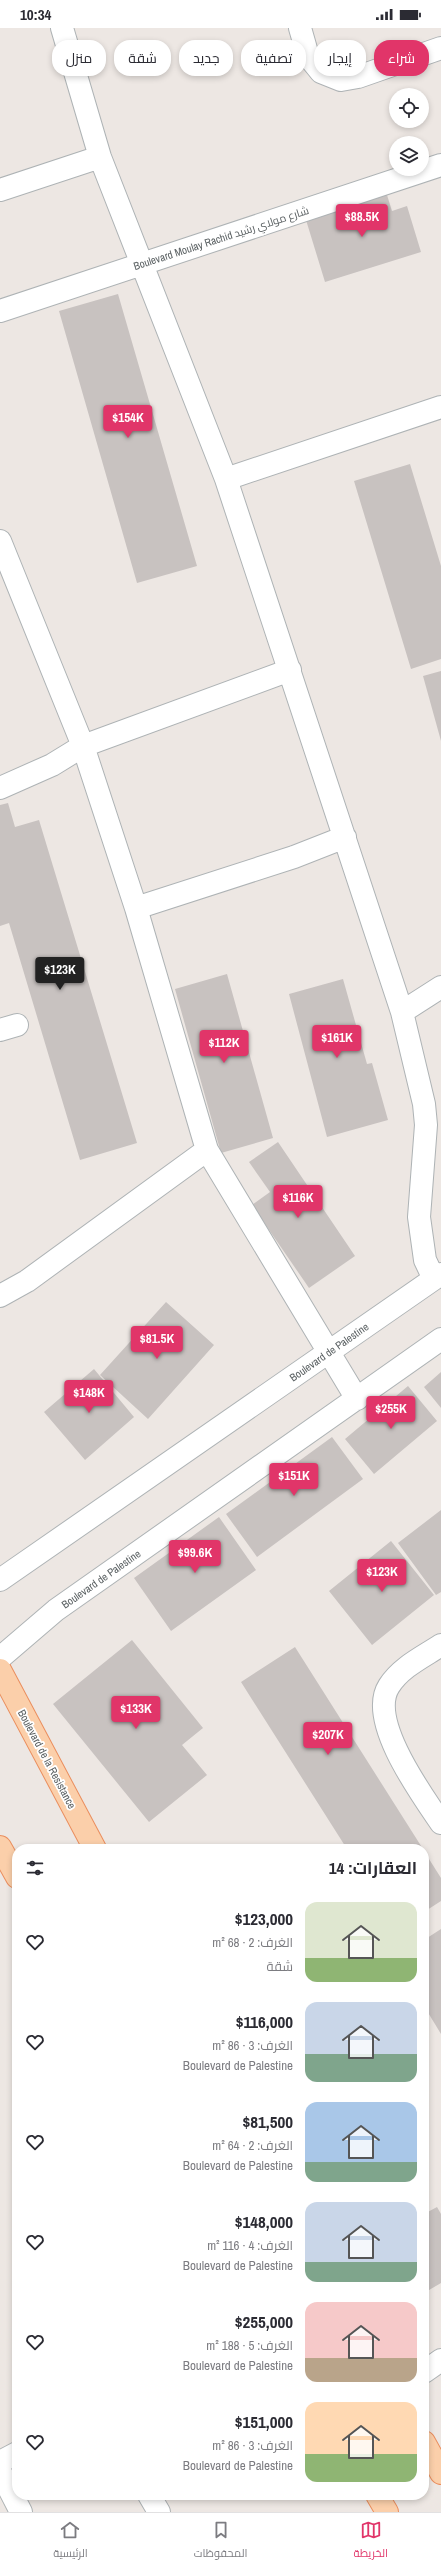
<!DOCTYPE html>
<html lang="ar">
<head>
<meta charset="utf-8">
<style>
  :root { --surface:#fff; --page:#f7f7f7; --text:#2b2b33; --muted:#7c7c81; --line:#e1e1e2; --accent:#e13569 }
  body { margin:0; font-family:"Archivo Narrow",Cairo,sans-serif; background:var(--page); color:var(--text); direction:rtl; height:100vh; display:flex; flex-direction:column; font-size:15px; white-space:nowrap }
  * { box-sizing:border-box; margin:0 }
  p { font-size:13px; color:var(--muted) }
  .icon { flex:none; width:22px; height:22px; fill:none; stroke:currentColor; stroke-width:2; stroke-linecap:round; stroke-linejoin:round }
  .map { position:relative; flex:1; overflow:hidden; direction:ltr }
  .sheet { position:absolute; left:12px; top:1816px; width:417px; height:656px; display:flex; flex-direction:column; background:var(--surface); border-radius:16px; box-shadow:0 2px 6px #0003; direction:rtl }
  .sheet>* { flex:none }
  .banner { position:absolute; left:12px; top:12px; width:417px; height:36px; direction:rtl; display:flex; gap:8px }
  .fabs { position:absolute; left:389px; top:60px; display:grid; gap:8px }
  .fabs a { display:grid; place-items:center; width:40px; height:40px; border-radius:50%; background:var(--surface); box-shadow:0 2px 6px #0003; font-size:20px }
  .price { position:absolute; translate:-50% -34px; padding:0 9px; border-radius:4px; background:var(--accent); color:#fff; font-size:13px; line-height:26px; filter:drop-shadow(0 1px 2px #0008) }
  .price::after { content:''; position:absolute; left:50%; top:24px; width:12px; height:9px; margin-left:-6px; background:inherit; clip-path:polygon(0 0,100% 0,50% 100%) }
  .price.current { background:#222; color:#fff }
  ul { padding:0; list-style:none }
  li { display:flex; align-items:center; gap:12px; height:100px; padding:0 12px }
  li span { display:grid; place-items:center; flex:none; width:112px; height:80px; border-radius:12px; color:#555 }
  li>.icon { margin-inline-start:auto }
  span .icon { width:48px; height:48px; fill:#fffc; stroke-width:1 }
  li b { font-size:17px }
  h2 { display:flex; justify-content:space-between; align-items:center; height:48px; padding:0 12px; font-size:17px }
  .tag { padding:0 14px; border-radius:16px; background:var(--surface); box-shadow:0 2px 6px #0003; font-size:14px; line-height:36px }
  .tag.current { background:var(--accent); color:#fff }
  .status { display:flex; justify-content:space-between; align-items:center; height:28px; padding:0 20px; background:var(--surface); direction:ltr }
  .status svg { height:11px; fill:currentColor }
  .dock { display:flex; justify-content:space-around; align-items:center; height:56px; border-top:1px solid var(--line); background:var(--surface); font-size:11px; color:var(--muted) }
  .dock a { display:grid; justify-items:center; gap:2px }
  .dock .current { color:var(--accent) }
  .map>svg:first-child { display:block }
</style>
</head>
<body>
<div class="status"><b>10:34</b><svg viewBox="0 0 49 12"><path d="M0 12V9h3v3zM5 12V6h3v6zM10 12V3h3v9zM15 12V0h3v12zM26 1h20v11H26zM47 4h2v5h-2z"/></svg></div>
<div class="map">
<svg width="441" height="2484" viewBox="0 0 441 2484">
  <rect width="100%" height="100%" fill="#ede7e3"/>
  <path fill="#c8c2c0" d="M387,167L392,183L407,178L421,224L325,254L306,192Z
    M118,266L197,538L137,555L59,283Z
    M410,436L441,538V631L411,641L354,453Z
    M441,643V713L423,648Z
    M8,775L15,799L39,792L137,1115L80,1132L9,895L0,898V777Z
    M227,946L273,1110L221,1125L175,961Z
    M343,951L367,1036L372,1035L388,1092L327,1109L289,966Z
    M278,1114L355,1228L309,1260L252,1177L270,1164L249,1134Z
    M166,1274L214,1317L148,1391L100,1347Z
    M94,1341L134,1389L85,1432L44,1384Z
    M441,1344V1380L424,1359Z
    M408,1358L437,1393L374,1446L345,1411Z
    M332,1409L363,1451L257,1529L226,1486Z
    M441,1482V1564L436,1567L398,1515Z
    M219,1489L256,1542L171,1603L134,1550Z
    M391,1513L434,1567L372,1617L329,1563Z
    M132,1612L203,1700L182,1717L207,1747L149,1794L53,1676Z
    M295,1619L423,1821H347L241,1654Z
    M424,1823L441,1850V1873L424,1884Z
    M441,1901V2006L424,1978V1912Z
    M437,2179L441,2186V2255L424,2265V2186Z"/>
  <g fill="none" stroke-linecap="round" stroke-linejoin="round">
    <defs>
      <path id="minor" d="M62,0L100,129L226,451L402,984L424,1076L426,1097L419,1189L425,1232L434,1251
        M300,0L308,28L321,44L341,52L358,49L441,20
        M0,162L100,129
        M0,283L441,137
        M226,451L441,379
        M0,513L83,718L136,880L207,1122L357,1371
        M0,760L52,737L83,718L290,642
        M136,880L294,829L345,809
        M402,984L441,959
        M0,1002L17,997
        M0,1268L27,1253L207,1122
        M0,1552L441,1246
        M441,1617C423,1629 401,1639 389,1658C367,1692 422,1767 441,1795
        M0,1630L56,1582L441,1311
        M424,2344L441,2332
        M0,2434L17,2425
        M0,2443L21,2484
        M149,2467L159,2484"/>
      <path id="major" d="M0,1642L95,1821
        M0,1819L17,1849
        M424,2414L441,2445
        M377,2467L387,2484"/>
    </defs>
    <use href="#minor" stroke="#aeb3b5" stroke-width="24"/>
    <use href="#major" stroke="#ea8e5e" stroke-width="24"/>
    <use href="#minor" stroke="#fff" stroke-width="22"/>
    <use href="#major" stroke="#fbcfaa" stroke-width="22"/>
  </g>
  <g text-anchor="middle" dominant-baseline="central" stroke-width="3.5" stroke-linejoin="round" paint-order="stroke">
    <g font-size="11" fill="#5b6163" stroke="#fff">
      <text transform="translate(221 210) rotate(-18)">Boulevard Moulay Rachid شارع مولاي رشيد</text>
      <text transform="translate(329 1324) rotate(-35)">Boulevard de Palestine</text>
      <text transform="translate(101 1551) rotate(-35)">Boulevard de Palestine</text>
      <text transform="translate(47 1731) rotate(62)">Boulevard de la Resistance</text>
    </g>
  </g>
</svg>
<div class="fabs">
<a><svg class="icon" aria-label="locate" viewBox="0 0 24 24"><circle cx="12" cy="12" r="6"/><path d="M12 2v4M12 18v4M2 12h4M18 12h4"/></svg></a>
<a><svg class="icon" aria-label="layers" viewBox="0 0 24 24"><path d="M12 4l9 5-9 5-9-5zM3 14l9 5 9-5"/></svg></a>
</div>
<b class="price" style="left:362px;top:210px">$88.5K</b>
<b class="price" style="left:128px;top:411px">$154K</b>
<b class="price current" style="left:60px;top:963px">$123K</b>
<b class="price" style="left:337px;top:1031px">$161K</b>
<b class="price" style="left:224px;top:1036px">$112K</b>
<b class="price" style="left:298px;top:1191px">$116K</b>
<b class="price" style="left:157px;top:1332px">$81.5K</b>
<b class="price" style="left:89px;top:1386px">$148K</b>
<b class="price" style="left:391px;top:1402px">$255K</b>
<b class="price" style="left:294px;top:1469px">$151K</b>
<b class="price" style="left:195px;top:1546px">$99.6K</b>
<b class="price" style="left:382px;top:1565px">$123K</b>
<b class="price" style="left:136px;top:1702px">$133K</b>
<b class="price" style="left:328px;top:1728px">$207K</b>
<div class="banner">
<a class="tag current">شراء</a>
<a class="tag">إيجار</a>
<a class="tag">تصفية</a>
<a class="tag">جديد</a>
<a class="tag">شقة</a>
<a class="tag">منزل</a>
</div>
<section class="sheet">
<h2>العقارات: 14<svg class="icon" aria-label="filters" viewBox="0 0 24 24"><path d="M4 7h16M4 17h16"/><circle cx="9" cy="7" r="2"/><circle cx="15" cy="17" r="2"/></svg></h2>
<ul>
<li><span style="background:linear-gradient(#dfe7d0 70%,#8fb573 0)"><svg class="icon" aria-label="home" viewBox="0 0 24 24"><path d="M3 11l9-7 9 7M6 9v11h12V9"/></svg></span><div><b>$123,000</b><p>الغرف: 2 · 68 m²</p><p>شقة</p></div><svg class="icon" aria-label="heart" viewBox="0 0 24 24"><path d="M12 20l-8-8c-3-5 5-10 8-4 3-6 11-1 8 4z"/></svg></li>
<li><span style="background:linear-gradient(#c9d6e8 65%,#7fa58c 0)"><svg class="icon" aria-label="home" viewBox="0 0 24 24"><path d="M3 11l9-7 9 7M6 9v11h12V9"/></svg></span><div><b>$116,000</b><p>الغرف: 3 · 86 m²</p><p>Boulevard de Palestine</p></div><svg class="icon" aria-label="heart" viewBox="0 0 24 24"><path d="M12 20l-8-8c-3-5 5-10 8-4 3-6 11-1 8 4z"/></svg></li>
<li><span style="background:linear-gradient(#a9c7e8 75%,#7fa58c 0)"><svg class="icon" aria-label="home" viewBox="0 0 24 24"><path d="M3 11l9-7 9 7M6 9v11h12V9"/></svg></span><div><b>$81,500</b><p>الغرف: 2 · 64 m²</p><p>Boulevard de Palestine</p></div><svg class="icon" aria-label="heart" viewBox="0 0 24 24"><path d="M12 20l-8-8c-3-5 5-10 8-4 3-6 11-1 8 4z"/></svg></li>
<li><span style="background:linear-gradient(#c9d6e8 75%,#7fa58c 0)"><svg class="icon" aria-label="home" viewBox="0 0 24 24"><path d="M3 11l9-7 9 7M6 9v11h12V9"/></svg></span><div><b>$148,000</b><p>الغرف: 4 · 116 m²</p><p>Boulevard de Palestine</p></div><svg class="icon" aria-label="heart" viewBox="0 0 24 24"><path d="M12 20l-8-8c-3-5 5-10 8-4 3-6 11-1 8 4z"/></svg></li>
<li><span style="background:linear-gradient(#f6c9c9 70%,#b9a48a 0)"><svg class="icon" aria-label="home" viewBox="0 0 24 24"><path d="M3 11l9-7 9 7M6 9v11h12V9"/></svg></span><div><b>$255,000</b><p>الغرف: 5 · 188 m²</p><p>Boulevard de Palestine</p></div><svg class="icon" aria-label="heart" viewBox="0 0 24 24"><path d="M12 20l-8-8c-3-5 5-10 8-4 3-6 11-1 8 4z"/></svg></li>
<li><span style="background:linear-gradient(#ffd9b3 65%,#8fb573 0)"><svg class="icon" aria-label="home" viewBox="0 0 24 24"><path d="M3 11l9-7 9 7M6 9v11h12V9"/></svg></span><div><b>$151,000</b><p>الغرف: 3 · 86 m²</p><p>Boulevard de Palestine</p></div><svg class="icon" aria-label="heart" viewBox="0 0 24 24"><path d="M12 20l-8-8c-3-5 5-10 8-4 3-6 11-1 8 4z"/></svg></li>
</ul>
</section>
</div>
<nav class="dock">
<a class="current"><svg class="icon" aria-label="map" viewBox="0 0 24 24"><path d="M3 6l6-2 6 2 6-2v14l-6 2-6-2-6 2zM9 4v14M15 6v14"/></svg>الخريطة</a>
<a><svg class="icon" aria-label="saved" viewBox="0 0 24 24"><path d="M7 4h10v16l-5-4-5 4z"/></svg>المحفوظات</a>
<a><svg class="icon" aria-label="home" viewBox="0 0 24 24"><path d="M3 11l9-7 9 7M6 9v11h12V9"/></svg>الرئيسية</a>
</nav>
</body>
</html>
